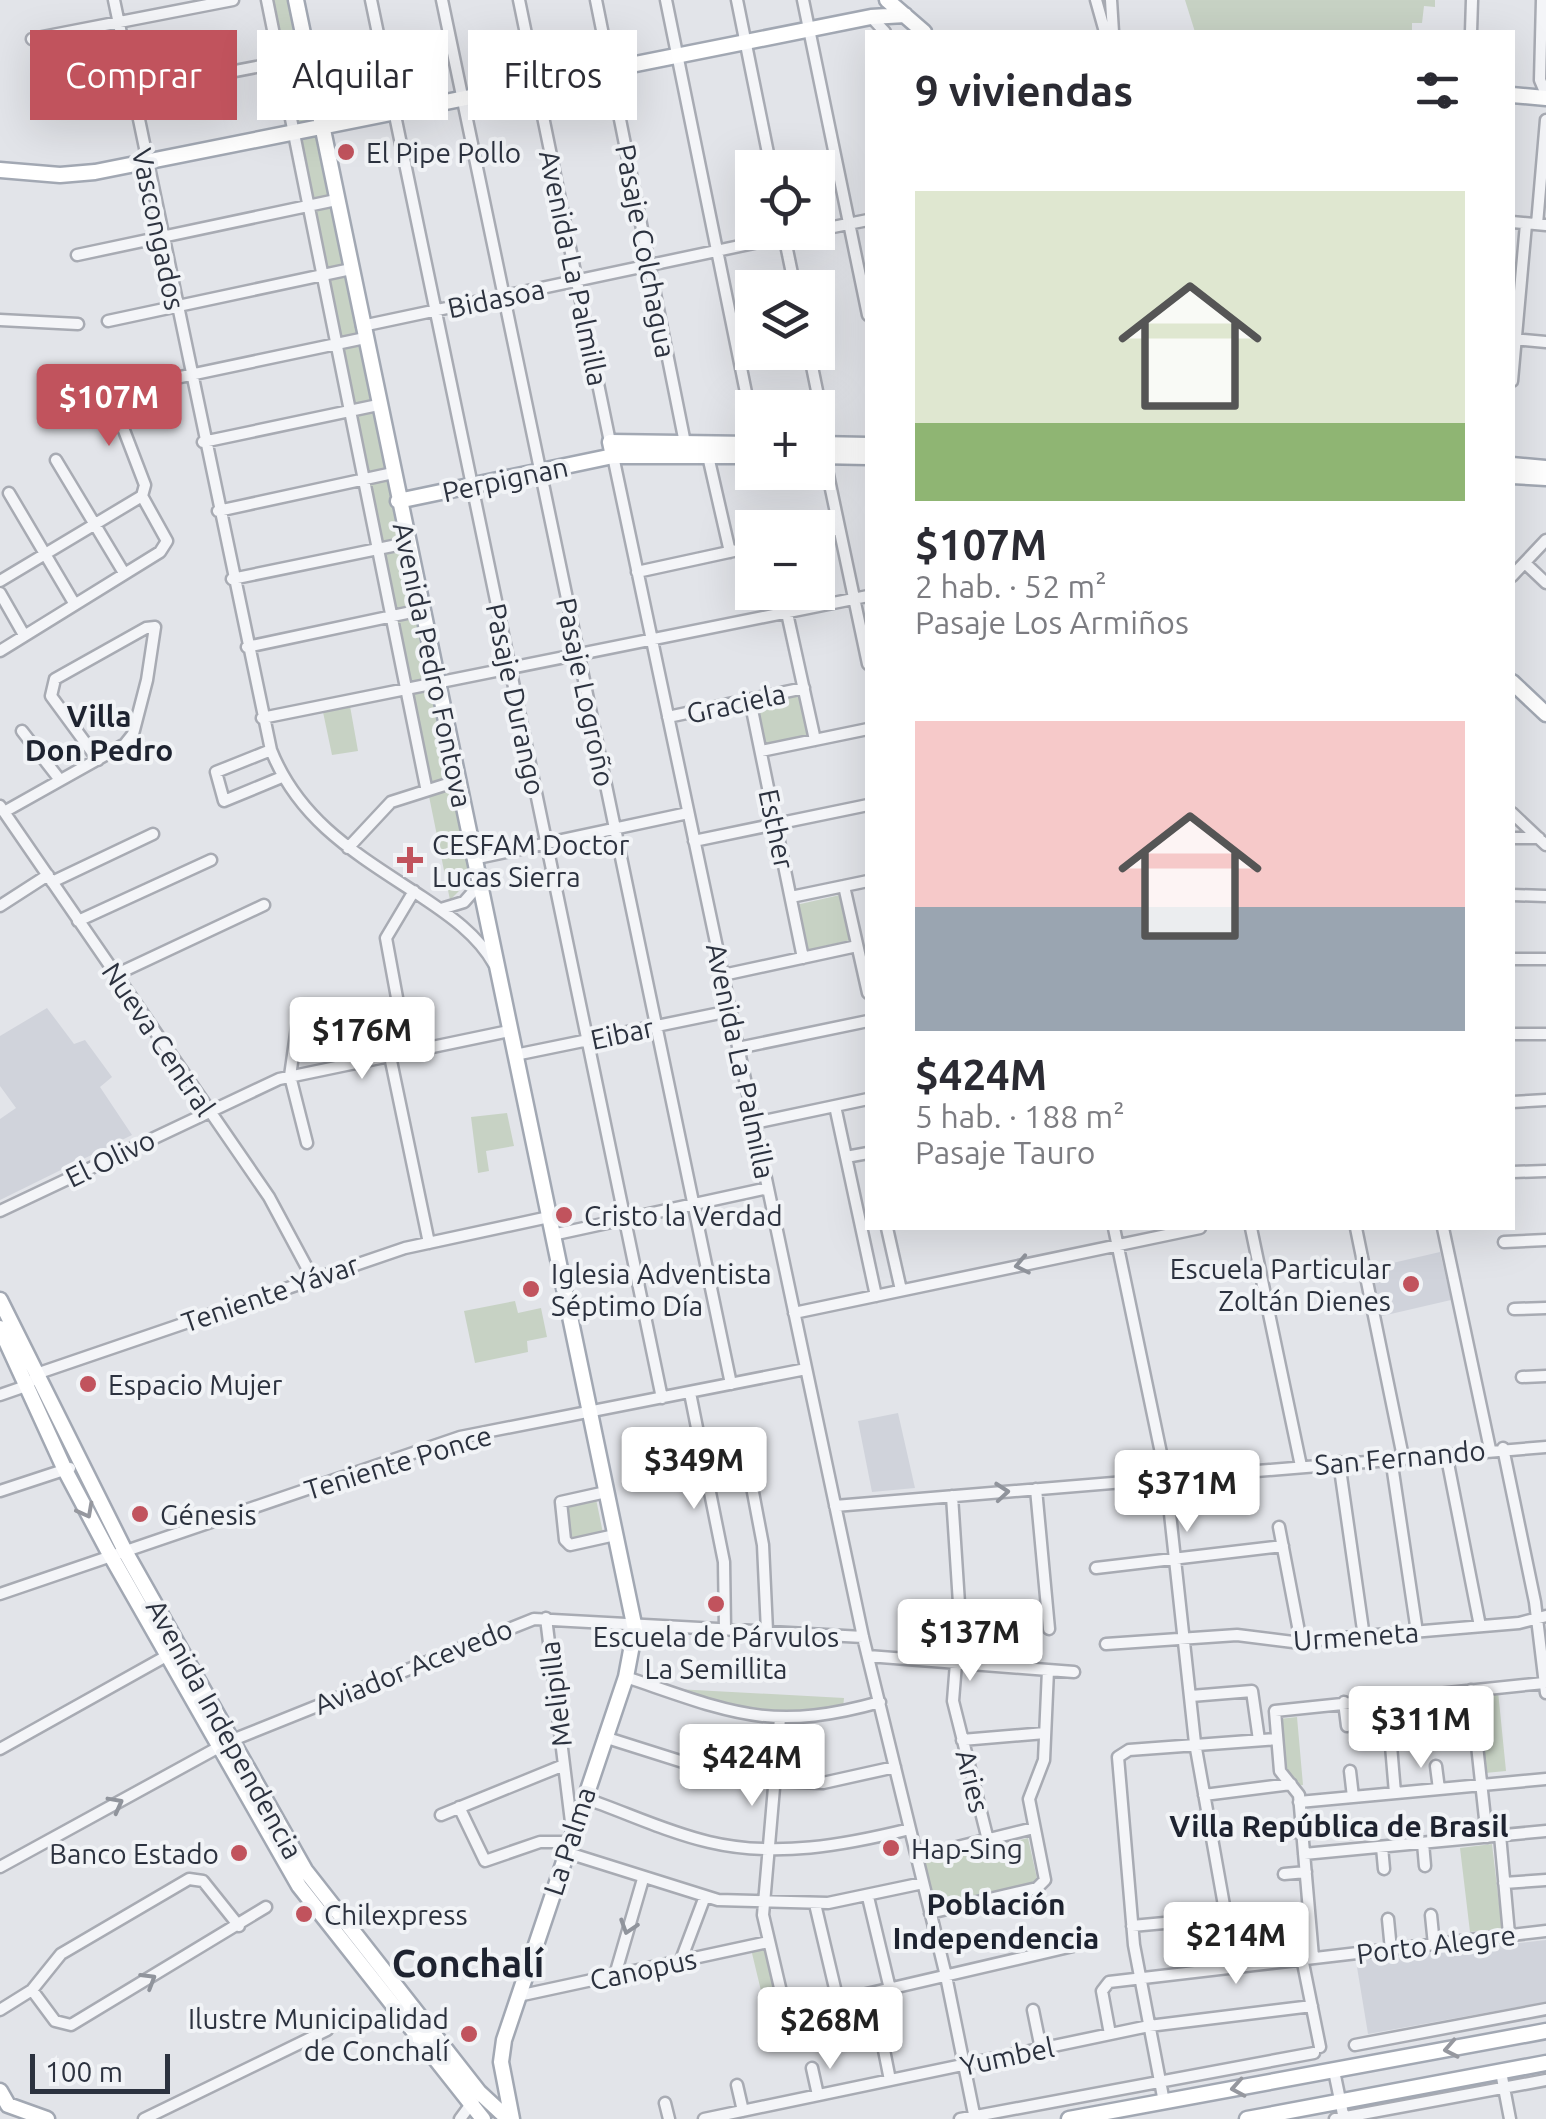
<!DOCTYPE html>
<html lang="es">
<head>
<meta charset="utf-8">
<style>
  :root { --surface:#fff; --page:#f2f2f3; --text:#2b2b33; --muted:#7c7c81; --accent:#c1535d }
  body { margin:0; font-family:Ubuntu,sans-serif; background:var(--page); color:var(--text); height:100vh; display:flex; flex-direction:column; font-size:38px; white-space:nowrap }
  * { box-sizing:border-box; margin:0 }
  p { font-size:32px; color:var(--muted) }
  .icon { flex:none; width:55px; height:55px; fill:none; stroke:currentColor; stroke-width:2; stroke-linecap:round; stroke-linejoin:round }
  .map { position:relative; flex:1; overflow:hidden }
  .sheet { position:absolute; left:865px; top:30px; width:650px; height:1200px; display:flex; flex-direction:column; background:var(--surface); border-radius:0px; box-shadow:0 10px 40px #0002 }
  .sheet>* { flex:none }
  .banner { position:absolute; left:30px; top:30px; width:685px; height:90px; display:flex; gap:20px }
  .buttons { position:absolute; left:735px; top:150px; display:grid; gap:20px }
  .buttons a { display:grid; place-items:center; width:100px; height:100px; border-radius:0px; background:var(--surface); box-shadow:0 10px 40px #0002; font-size:50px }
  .scale { position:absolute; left:30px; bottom:25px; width:140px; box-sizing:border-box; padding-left:10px; border:5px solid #2c323f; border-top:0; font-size:28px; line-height:35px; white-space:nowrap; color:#2c323f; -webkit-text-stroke:8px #f1f3f6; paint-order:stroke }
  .price { position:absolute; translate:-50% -85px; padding:0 22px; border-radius:10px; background:#fff; color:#222; font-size:32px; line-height:65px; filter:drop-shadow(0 2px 5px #0008) }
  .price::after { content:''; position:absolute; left:50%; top:60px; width:30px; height:22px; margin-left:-15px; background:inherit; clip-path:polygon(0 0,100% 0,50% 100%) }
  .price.current { background:var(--accent); color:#fff }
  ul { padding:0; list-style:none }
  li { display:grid; align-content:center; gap:20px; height:530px; padding:0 50px }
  li span { display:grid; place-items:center; height:310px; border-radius:0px; color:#555 }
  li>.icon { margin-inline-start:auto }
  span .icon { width:180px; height:180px; fill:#fffc; stroke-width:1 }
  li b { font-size:42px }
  h2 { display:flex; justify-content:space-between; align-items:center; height:120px; padding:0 50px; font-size:42px }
  .chip { padding:0 35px; border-radius:0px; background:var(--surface); box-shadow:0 10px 40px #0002; font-size:35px; line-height:90px }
  .chip.current { background:var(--accent); color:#fff }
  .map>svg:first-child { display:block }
</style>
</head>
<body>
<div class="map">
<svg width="1546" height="2119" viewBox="0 0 1546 2119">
  <rect width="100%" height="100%" fill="#e2e4e9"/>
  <path fill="#d0d3db" d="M47,1008L74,1044L85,1040L112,1077L100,1087L132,1135L0,1200V1119L16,1108L0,1086V1036Z
    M1440,1252L1451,1300L1382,1316L1371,1268Z
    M898,1413L915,1488L872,1492L858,1421Z
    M1546,1940V2002L1368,2034L1356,1961Z"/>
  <path fill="#c7d2c4" d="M268,0H292L471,879L450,900Z
    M1185,0H1435V7L1424,6L1422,23H1412V32H1195Z
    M799,691L808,736L763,745L754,700Z
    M350,706L358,751L332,755L323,712Z
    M840,895L851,940L807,950L796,905Z
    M507,1113L514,1146L486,1151L489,1171L478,1173L471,1117Z
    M515,1301L518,1313L541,1308L547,1337L527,1341L528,1352L475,1363L464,1311Z
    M596,1499L603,1533L569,1539L563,1506Z
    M672,1689H676L844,1698L843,1708C784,1724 728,1706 672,1689Z
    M1498,1691L1506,1771L1485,1773L1477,1693Z
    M1297,1717L1303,1785L1285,1787L1279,1719Z
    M1028,1838L1038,1883L934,1907L924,1861Z
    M1492,1844L1502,1929L1470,1932L1460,1848Z
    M766,1946L788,2038L773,2041L751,1949Z"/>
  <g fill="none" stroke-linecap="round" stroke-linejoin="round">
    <defs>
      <path id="minor" d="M114,0L271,750C300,823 360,856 422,897C449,915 478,935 494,964
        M267,0L426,787
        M371,0L662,1398
        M442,0L731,1384
        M519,0L610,442
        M596,0L685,443
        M666,0L752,422
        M737,0L771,168
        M803,0L868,315
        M1096,0L1105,32
        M1111,0L1113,32
        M1542,0L1540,80L1546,94
        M871,17L885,32
        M1471,32L1472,0
        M32,39L233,0
        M48,107L308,57
        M1512,222L1546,225
        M1537,224L1546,120
        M818,230L868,220
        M784,235L795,288
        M77,255L336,200
        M0,320L78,324
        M108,321L351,269
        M362,326L806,232
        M1513,339L1546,342
        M809,352L828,444
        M1512,381L1526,224
        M203,442L378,405
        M613,456L863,1637L946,1976L975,2119
        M708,456L730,552
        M824,456L868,664
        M56,460L124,573
        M9,493L74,603
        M218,511L393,473
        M818,533L839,529
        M1525,563L1546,583
        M637,572L752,547
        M1512,576L1546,540
        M232,579L407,543
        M0,581L142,496
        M0,593L24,635
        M787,613L815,740
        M247,647L421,610
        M0,651L160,552L167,541L142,496L145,485L112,399L114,391L365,338
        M750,700L803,958
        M668,717L804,688
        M262,718L868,596
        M22,731L60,780
        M271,750L216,772L224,801L282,777
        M761,751L868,729
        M0,806L269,1197L312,1277
        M4,812L125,744L133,734L147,680L155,627L146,628L55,679L51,696L98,760
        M1512,813L1546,845
        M1512,838H1539
        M694,841L868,805
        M348,848L391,802L457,781
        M473,859L688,813
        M52,882L153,834
        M844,886L868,993
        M1512,895L1546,896
        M791,897L868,881
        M0,906L48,875
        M441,909L464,902L479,885
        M78,921L211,860
        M1512,959H1546
        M115,975L264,905
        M723,975L857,946
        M300,1006L290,1076L307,1143
        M1512,1034H1546
        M738,1048L868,1021
        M407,1052L386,938L414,891
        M515,1055L730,1011
        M390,1056L429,1243
        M1512,1102L1546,1100
        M835,1106L876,1296
        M754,1123L868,1099
        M846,1157L868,1153
        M1512,1172L1546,1171
        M0,1211L279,1079L509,1031
        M887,1228L901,1290
        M1114,1228L1166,1477L1195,1743L1235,1967
        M1251,1228L1301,1466
        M1356,1228L1403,1457
        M1443,1228L1490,1449
        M552,1235L768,1188
        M1504,1242L1546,1240
        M1514,1309L1546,1308
        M794,1313L1200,1228
        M1522,1377L1546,1376
        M690,1393L724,1562L725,1629
        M0,1395L26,1386L42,1372L405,1248L549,1217
        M1503,1448L1535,1602L1546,1693
        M745,1450L763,1545L767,1631
        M1446,1453L1480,1626
        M1391,1458L1417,1632
        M1339,1462L1364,1637
        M1036,1489L1049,1629
        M0,1491L70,1468
        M606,1492L561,1502L565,1540L570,1545L615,1535
        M952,1496L961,1634
        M835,1506L1546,1447
        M1279,1527L1301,1642
        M1096,1568L1283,1546
        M0,1594L460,1437L806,1369
        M546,1618L572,1830
        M1106,1644L1237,1635L1293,1642L1519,1623L1546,1616
        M868,1656L1074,1672
        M956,1663L953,1701L988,1840
        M626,1677C730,1712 769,1733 880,1702
        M1471,1690L1487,1837
        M1429,1694L1432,1718
        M1191,1696L1252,1691L1259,1740
        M1387,1698L1395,1793
        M1344,1702L1347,1726
        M780,1718L763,1915L792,2039
        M604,1737L740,1780L823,1783L895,1767
        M962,1740L1045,1733
        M0,1749L170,1654
        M1436,1766L1439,1789
        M1350,1771L1353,1797
        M1204,1795L1291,1784
        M584,1798C625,1812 666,1832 709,1842C776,1858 845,1845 910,1829
        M1299,1802L1546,1779
        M459,1807L485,1861L540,1842H568
        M441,1815L564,1765
        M1281,1833L1302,1831
        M1500,1835L1509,1934
        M1423,1843L1425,1866
        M1382,1847L1384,1869
        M565,1852L718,1900L828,1903L923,1883
        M1304,1854L1546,1831
        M917,1857L1034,1828
        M0,1867L230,1741L534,1619L863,1637
        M1284,1874L1306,1872
        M1504,1883L1546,1880
        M868,1897L890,1989
        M815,1904L838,2001
        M930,1913L1037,1888L1045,1880L1029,1799L1044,1760L1048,1670
        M1289,1915L1309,1913
        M1431,1915L1434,1945
        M1388,1919L1391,1950
        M1132,1926L1229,1917
        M1313,1957L1299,1795L1280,1771L1275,1711L1544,1683
        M1302,1958L1320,2047
        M681,1960L704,1899
        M615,1975L643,1879
        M32,1990L55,2021L71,2025L266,1907
        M518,1996L768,1942
        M0,2010L32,1990L61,1954L189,1879L203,1881L239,1926
        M1033,2010L1041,2049
        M785,2013L1073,1946
        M1110,2034L1102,1991L1109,1982L1546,1931
        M883,2045L890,2080
        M1355,2045L1546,2009
        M812,2068L818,2095
        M1334,2071L1344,2119
        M1501,2072L1510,2119
        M737,2085L743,2111
        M1164,2102L1134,1945L1118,1757L1129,1750L1277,1739
        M665,2103L669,2119
        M144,2119L327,2030
        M460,2119L474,2100
        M704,2119L1149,2026L1312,2006
        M960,2119L1314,2053
        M1335,2119L1546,2080"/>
      <path id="major" d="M296,0L635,1629L626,1677L504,2040L501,2062L512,2119
        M887,0L924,32
        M1512,95L1546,98
        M0,170L60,175L95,172L871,17L905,15
        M818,444L868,445
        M613,456L610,442L752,444
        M818,456L868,457
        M1512,465L1546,468
        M1512,476L1546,478
        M398,501L613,456H752
        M1512,682L1546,714
        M0,1300L126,1553L305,1870L479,2092L508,2119
        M0,1328L65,1470L107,1549L299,1886L483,2119
        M0,2091L8,2105L47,2119
        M1069,2119L1546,2031
        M1247,2119L1546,2063"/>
    </defs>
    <use href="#minor" stroke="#a8abb3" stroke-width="15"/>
    <use href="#major" stroke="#a2a8b3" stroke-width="19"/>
    <use href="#minor" stroke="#f4f5f8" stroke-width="10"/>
    <use href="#major" stroke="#fff" stroke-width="14"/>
  </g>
  <defs><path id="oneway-chevron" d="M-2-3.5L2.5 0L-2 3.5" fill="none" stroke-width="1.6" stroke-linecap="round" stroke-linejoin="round" transform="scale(2.5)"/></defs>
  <g stroke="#90949c">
    <use href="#oneway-chevron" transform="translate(1022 1265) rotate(168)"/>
    <use href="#oneway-chevron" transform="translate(1002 1492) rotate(-5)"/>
    <use href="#oneway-chevron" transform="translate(116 1804) rotate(-28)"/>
    <use href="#oneway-chevron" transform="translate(628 1927) rotate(108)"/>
    <use href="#oneway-chevron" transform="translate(149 1980) rotate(-31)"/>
  </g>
  <g stroke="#96989f">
    <use href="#oneway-chevron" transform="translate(86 1511) rotate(62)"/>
    <use href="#oneway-chevron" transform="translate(1451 2049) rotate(169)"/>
    <use href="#oneway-chevron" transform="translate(1238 2088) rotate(170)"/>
  </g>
  <g fill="#c1535d" stroke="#f1f3f6" stroke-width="4">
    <circle cx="346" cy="152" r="10"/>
    <path d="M405 845h10v10h10v10h-10v10h-10v-10h-10v-10h10z"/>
    <circle cx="564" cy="1215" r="10"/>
    <circle cx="1411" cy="1284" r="10"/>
    <circle cx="531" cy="1289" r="10"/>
    <circle cx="88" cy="1384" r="10"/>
    <circle cx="140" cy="1514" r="10"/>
    <circle cx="716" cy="1604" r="10"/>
    <circle cx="891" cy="1848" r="10"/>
    <circle cx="239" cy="1853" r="10"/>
    <circle cx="304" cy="1914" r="10"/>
    <circle cx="469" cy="2034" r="10"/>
  </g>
  <g text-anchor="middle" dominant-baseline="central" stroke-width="8" stroke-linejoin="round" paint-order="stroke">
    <g font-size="28" fill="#2c323f" stroke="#f1f3f6" text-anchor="start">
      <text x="366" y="152">El Pipe Pollo</text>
      <text x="432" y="844">CESFAM Doctor<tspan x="432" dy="32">Lucas Sierra</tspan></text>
      <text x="584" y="1215">Cristo la Verdad</text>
      <text x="1391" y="1268" text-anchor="end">Escuela Particular<tspan x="1391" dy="32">Zoltán Dienes</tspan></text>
      <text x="551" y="1273">Iglesia Adventista<tspan x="551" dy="32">Séptimo Día</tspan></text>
      <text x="108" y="1384">Espacio Mujer</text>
      <text x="160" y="1514">Génesis</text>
      <text x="716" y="1636" text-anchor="middle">Escuela de Párvulos<tspan x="716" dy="32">La Semillita</tspan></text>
      <text x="911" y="1848">Hap-Sing</text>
      <text x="219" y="1853" text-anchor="end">Banco Estado</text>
      <text x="324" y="1914">Chilexpress</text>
      <text x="449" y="2018" text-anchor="end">Ilustre Municipalidad<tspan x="449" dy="32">de Conchalí</tspan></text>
    </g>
    <g font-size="28" fill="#2c323f" stroke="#f1f3f6">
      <text transform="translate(159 229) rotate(78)">Vascongados</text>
      <text transform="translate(646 251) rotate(79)">Pasaje Colchagua</text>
      <text transform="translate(574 268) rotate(78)">Avenida La Palmilla</text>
      <text transform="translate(496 298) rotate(-12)">Bidasoa</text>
      <text transform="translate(505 479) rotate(-12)">Perpignan</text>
      <text transform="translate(433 665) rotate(78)">Avenida Pedro Fontova</text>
      <text transform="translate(586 692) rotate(78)">Pasaje Logroño</text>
      <text transform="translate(516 699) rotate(78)">Pasaje Durango</text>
      <text transform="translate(736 703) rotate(-12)">Graciela</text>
      <text transform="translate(777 829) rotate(78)">Esther</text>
      <text transform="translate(622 1033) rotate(-12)">Eibar</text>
      <text transform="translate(159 1039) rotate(56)">Nueva Central</text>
      <text transform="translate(741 1061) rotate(78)">Avenida La Palmilla</text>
      <text transform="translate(110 1158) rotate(-26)">El Olivo</text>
      <text transform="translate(270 1293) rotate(-19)">Teniente Yávar</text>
      <text transform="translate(1400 1457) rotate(-5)">San Fernando</text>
      <text transform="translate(398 1462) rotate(-17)">Teniente Ponce</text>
      <text transform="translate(1356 1636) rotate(-4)">Urmeneta</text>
      <text transform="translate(413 1666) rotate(-22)">Aviador Acevedo</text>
      <text transform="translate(555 1694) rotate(-97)">Melipilla</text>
      <text transform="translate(225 1729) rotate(61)">Avenida Independencia</text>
      <text transform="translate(973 1781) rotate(76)">Aries</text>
      <text transform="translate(569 1841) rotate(-72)">La Palma</text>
      <text transform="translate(1436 1944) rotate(-7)">Porto Alegre</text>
      <text transform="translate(643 1969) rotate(-12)">Canopus</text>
      <text transform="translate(1007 2056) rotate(-12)">Yumbel</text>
    </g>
    <g font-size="30" font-weight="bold" fill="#1e2330" stroke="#f1f3f6">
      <text x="99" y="716">Villa<tspan x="99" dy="34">Don Pedro</tspan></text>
      <text x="1339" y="1826">Villa República de Brasil</text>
      <text x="996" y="1904">Población<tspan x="996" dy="34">Independencia</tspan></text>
    </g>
    <g font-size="38" font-weight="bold" fill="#1e2330" stroke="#f1f3f6">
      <text x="468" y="1963">Conchalí</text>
    </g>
  </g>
</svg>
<div class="buttons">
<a><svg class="icon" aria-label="locate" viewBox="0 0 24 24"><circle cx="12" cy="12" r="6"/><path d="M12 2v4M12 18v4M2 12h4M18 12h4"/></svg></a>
<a><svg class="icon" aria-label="layers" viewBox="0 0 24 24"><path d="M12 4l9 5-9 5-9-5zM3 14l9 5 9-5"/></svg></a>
<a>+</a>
<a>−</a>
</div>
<div class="scale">100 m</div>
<b class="price current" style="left:109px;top:449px">$107M</b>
<b class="price" style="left:362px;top:1082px">$176M</b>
<b class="price" style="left:694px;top:1512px">$349M</b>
<b class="price" style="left:1187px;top:1535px">$371M</b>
<b class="price" style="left:970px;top:1684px">$137M</b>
<b class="price" style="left:1421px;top:1771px">$311M</b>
<b class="price" style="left:752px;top:1809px">$424M</b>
<b class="price" style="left:1236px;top:1987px">$214M</b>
<b class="price" style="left:830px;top:2072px">$268M</b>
<div class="banner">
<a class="chip current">Comprar</a>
<a class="chip">Alquilar</a>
<a class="chip">Filtros</a>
</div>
<section class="sheet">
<h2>9 viviendas<svg class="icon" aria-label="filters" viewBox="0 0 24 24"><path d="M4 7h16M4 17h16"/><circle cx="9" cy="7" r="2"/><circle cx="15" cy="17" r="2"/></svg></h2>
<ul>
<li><span style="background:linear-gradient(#dfe7d0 75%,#8fb573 0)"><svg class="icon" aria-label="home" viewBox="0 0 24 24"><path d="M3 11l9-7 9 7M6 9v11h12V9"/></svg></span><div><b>$107M</b><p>2 hab. · 52 m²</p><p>Pasaje Los Armiños</p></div></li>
<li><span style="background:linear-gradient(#f6c9c9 60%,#9aa5b1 0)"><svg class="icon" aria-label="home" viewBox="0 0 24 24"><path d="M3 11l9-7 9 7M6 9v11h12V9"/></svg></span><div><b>$424M</b><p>5 hab. · 188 m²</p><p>Pasaje Tauro</p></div></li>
</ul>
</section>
</div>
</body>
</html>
